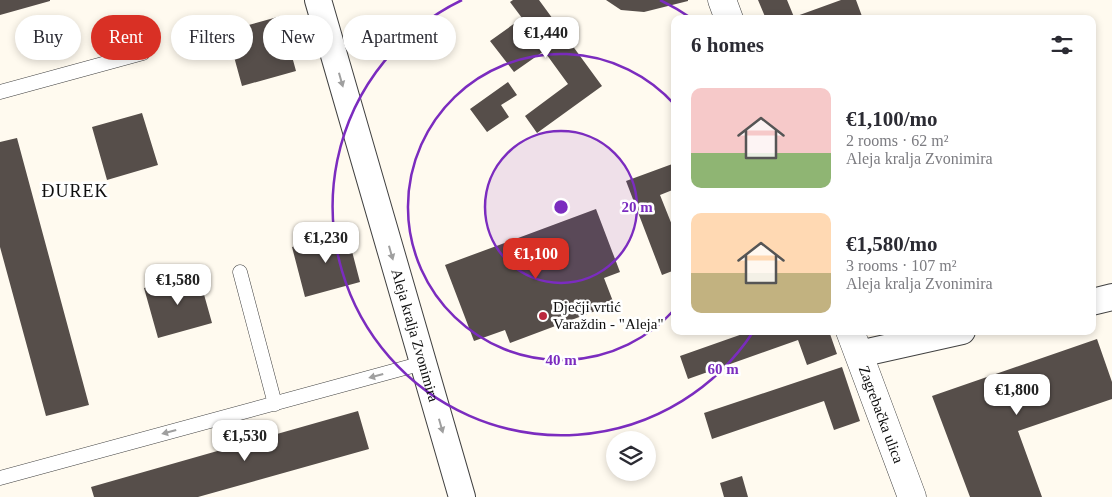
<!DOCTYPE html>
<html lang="en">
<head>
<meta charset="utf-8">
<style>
  :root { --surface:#fff; --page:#f2f2f3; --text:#2b2b33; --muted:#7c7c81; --accent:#d93025 }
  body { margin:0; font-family:"Times New Roman",serif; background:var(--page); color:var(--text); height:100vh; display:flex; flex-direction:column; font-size:19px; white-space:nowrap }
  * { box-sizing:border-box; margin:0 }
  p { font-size:16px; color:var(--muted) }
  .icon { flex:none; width:28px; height:28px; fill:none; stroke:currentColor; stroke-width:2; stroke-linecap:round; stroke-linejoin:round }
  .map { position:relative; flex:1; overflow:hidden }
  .side { position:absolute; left:671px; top:15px; width:425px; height:320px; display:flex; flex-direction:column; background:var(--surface); border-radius:10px; box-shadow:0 2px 8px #0003 }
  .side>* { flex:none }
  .hud { position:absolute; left:15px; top:15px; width:475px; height:45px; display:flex; gap:10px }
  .tools { position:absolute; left:606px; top:431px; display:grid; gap:10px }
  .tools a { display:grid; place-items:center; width:50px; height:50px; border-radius:50%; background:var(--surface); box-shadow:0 2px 8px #0003; font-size:25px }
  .price { position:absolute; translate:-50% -42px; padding:0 11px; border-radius:10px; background:#fff; color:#222; font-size:16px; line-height:32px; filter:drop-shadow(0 1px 2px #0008) }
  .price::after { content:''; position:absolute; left:50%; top:30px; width:15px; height:11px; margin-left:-8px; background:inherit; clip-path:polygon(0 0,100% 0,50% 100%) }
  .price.on { background:var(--accent); color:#fff }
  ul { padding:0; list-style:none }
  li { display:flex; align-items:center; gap:15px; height:125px; padding:0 20px }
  li span { display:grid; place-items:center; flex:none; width:140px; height:100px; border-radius:10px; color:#555 }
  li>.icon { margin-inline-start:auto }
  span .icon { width:60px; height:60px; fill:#fffc; stroke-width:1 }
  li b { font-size:21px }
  h2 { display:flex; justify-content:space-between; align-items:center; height:60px; padding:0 20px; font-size:21px }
  .pill { padding:0 18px; border-radius:22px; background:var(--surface); box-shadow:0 2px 8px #0003; font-size:18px; line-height:45px }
  .pill.on { background:var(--accent); color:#fff }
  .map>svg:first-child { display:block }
</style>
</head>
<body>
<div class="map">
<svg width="1112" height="497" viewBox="0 0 1112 497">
  <rect width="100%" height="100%" fill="#fffaef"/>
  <path fill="#564e4a" d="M0,0H50V1L0,15Z
    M513,0H539L602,86L537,133L525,116L568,84L544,51L514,72L490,41L522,18L510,2Z
    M606,0H688V1L644,12L621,10Z
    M758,0H787L794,17L841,0H856L863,19H766Z
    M281,16L296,71L242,86L227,31Z
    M508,82L517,95L501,105L509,117L487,132L470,109Z
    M142,113L158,165L107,180L92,127Z
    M17,138L89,405L46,416L0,247V142Z
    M675,163V189L660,195L672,225L675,224V270L662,275L626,181Z
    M596,209L620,272L604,278L614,304L510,343L505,330L474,341L445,265Z
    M347,232L360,282L305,297L292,247Z
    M198,273L212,323L158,338L144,288Z
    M751,331H829L837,354L807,365L798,340L688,379L680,356Z
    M1097,339L1112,382V399L1018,431L1042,497H970L932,396Z
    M842,367L860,421L834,430L824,401L712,439L704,413Z
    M358,411L369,449L198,497H94L91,487Z
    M742,476L748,497H724L720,483Z"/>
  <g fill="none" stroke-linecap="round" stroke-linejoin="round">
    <defs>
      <path id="service" d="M0,92L143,53
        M240,272L275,404
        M0,478L423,363"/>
      <g id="minor">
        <path id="s1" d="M318,0L462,497"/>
        <path d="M1092,302L1112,297"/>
        <path d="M859,354L962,331"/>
      </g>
      <g id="tertiary">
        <path d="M722,0L729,19"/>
        <path id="s2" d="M850,331L912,497"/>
      </g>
    </defs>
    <use href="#service" stroke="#414141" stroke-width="15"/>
    <use href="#minor" stroke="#414141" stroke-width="28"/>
    <use href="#tertiary" stroke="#414141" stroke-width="29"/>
    <use href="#service" stroke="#fff" stroke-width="14"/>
    <use href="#minor" stroke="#fff" stroke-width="26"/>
    <use href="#tertiary" stroke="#fff" stroke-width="28"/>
  </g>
  <defs><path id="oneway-solid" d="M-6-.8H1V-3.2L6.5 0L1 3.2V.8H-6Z" transform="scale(1.25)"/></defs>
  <g fill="#9f9f9f">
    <use href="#oneway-solid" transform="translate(341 80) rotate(74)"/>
    <use href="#oneway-solid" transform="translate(391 253) rotate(74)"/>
    <use href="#oneway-solid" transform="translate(376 376) rotate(165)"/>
    <use href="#oneway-solid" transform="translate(441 426) rotate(74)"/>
    <use href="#oneway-solid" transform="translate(169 432) rotate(165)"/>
  </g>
  <circle cx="561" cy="207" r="76" fill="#7b2cbf" fill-opacity=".12"/>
  <g fill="none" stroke="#7b2cbf" stroke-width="2.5">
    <circle cx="561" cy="207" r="76"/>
    <path d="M675 309A153 153 0 1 1 675 105"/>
    <path d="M753 332A229 229 0 1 1 462 0M660 0A229 229 0 0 1 691 18"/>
  </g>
  <circle fill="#bb293f" stroke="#fff" stroke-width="2" cx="543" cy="316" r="5"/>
  <g text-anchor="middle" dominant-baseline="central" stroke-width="5" stroke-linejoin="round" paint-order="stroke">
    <g font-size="15" fill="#0e0e0e" stroke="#fff" text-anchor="start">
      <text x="553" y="307">Dječji vrtić<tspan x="553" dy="17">Varaždin - "Aleja"</tspan></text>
    </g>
    <g font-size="15" fill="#0e0e0e" stroke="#fff">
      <text stroke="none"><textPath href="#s1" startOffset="349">Aleja kralja Zvonimira</textPath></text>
      <text stroke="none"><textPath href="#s2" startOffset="89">Zagrebačka ulica</textPath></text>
    </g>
    <g font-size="18" letter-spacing="1" fill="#0e0e0e" stroke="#fff">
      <text x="75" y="191">ĐUREK</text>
    </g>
  </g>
  <circle cx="561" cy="207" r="8" fill="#7b2cbf" stroke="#fff" stroke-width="2.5"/>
  <g font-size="15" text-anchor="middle" font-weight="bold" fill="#7b2cbf" stroke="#fff" stroke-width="5" stroke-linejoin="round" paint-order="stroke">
    <text x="637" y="212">20 m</text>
    <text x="561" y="365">40 m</text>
    <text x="723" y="374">60 m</text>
  </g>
</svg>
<div class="tools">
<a><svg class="icon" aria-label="layers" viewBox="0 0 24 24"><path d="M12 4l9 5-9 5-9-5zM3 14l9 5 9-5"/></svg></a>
</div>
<b class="price" style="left:546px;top:59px">€1,440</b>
<b class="price" style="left:326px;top:264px">€1,230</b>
<b class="price on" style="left:536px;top:280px">€1,100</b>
<b class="price" style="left:178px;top:306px">€1,580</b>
<b class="price" style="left:1017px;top:416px">€1,800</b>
<b class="price" style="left:245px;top:462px">€1,530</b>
<div class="hud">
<a class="pill">Buy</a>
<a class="pill on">Rent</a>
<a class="pill">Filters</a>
<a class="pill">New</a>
<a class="pill">Apartment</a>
</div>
<section class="side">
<h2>6 homes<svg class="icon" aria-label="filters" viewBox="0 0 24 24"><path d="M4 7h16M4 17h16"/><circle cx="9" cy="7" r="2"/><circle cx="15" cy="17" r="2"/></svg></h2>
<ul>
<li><span style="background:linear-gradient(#f6c9c9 65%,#8fb573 0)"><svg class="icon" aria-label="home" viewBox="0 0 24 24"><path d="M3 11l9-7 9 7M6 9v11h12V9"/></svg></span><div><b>€1,100/mo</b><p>2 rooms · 62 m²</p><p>Aleja kralja Zvonimira</p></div></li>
<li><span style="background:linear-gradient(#ffd9b3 60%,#c2b280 0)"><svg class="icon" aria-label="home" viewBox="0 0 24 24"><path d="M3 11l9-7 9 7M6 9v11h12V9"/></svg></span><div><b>€1,580/mo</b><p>3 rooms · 107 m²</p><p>Aleja kralja Zvonimira</p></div></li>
</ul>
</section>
</div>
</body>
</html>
